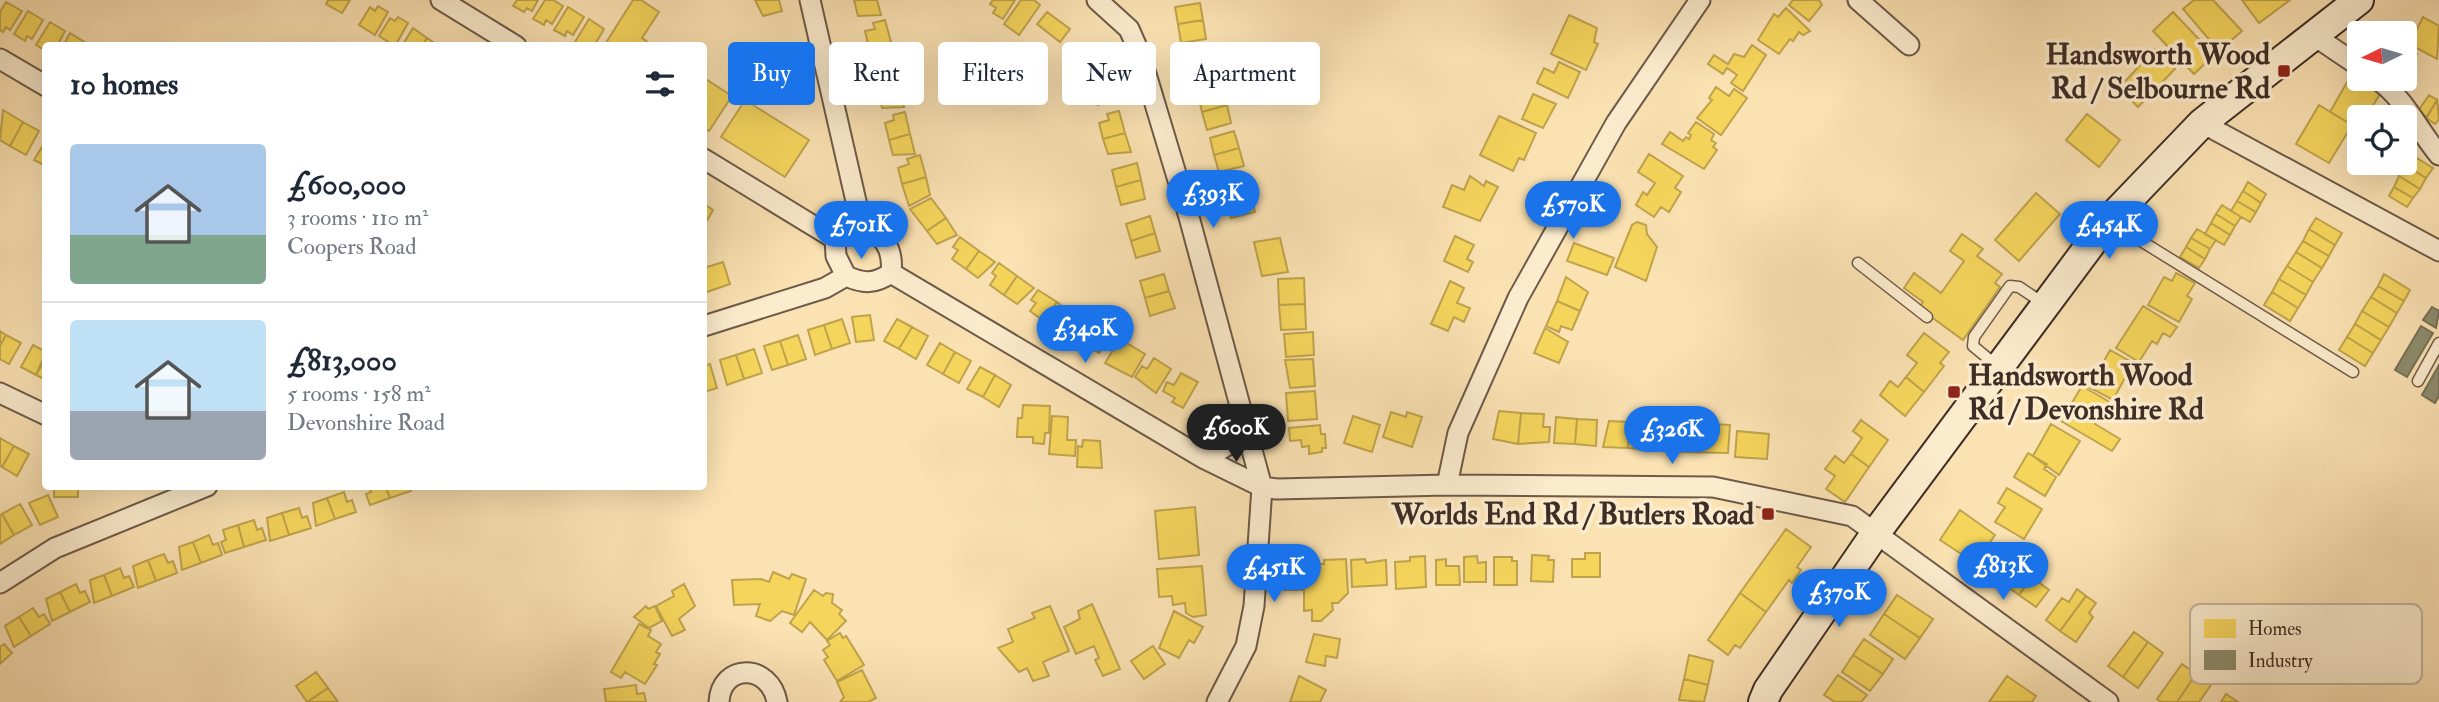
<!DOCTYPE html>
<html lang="en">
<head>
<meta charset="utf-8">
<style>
  :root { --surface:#fff; --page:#f6f6f7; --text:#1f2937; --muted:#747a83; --line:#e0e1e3; --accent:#1a73e8 }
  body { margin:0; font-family:"IM FELL Double Pica",serif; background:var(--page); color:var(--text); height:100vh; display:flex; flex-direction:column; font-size:26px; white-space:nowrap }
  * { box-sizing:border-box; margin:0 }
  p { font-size:23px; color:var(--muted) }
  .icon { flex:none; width:38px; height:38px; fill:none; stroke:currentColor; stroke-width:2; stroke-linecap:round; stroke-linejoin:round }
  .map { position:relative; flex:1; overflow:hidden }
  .details { position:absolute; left:42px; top:42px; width:665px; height:448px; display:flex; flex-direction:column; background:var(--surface); border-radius:7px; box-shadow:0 7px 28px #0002 }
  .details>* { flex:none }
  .guide { position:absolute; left:728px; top:42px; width:665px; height:63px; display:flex; gap:14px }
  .needle { width:46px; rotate:265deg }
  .controls { position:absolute; left:2347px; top:21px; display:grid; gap:14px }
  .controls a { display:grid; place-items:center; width:70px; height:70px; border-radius:7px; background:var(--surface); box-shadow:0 7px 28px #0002; font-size:35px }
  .price { position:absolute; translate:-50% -60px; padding:0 16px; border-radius:24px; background:var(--accent); color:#fff; font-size:23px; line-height:46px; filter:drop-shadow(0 2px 4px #0008) }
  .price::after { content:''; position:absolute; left:50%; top:42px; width:21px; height:16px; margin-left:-10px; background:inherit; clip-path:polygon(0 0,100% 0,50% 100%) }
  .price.current { background:#222; color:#fff }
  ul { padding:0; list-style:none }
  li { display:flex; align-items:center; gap:21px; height:175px; padding:0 28px }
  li+li { border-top:2px solid var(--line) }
  li span { display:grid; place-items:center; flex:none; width:196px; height:140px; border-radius:7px; color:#555 }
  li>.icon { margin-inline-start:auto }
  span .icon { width:84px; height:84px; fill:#fffc; stroke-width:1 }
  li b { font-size:30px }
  h2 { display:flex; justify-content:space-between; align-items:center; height:84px; padding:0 28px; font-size:30px }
  .chip { padding:0 24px; border-radius:7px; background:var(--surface); box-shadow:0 7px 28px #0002; font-size:24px; line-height:63px }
  .chip.current { background:var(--accent); color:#fff }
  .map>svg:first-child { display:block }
</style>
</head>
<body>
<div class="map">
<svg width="2439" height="702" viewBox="0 0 2439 702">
  <rect width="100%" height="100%" fill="#fbe2b3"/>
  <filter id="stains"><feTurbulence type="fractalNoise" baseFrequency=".00286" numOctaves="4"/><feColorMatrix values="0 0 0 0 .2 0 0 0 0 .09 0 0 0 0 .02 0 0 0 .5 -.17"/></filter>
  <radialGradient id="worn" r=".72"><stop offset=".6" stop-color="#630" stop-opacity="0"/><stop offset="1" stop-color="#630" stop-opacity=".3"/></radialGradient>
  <path fill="#f6d55c" stroke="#bfa34c" stroke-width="2" d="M328,0H350L342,13L326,4Z
    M517,0H538L532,11L527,8L524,12L513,6Z
    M545,0H553L563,6L552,24L546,20L544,25L533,19Z
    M633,0H641L659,12L642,38L653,46H604Z
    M755,0H779L782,11L763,16Z
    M854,0H877L881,15L858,16Z
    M993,0H1015L1003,19L993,13L996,8L990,4Z
    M1021,0H1034L1040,5L1019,35L1004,24Z
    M1793,0H1819L1822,5L1809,21L1789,5Z
    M2194,0H2213L2242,31L2219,51L2183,9Z
    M2242,0H2290L2259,23Z
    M6,2L22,11L10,30L6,27L3,32L0,30V12Z
    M1200,3L1203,20L1178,24L1175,7Z
    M378,6L388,12L375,35L359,25L370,7L375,11Z
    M568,7L584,17L573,35L567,31L565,36L554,30Z
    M1786,8L1810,31L1803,35L1799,32L1793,41L1790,39L1779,54L1758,40L1774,14L1778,17Z
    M28,11L43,20L32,39L27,36L25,41L14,34Z
    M1047,12L1070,29L1060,42L1037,24Z
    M2173,12L2214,55L2194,74L2153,31Z
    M1569,15L1597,28L1594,42L1598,44L1586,70L1551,54Z
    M398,17L408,23L395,46L379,36L390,18L395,21Z
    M2423,17L2439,26L2437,59L2409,44Z
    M589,19L604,29L594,46H581L575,42Z
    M885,20L891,42L869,48L865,31L875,29L873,23Z
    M1203,20L1206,39L1181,43L1178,24Z
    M50,22L65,31L57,46H46V51L36,45Z
    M413,28L427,38L422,46H402Z
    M70,33L86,43L84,46H63Z
    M427,38L439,46H422Z
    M891,42L896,62L873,63L869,48Z
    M1752,45L1766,55L1743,91L1731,83L1737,75L1727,68L1723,74L1708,64L1714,55L1728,64L1734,54L1744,57Z
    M1209,46L1214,63L1189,70L1185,53Z
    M1091,48L1102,71L1080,83L1068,59Z
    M2404,48L2417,54L2404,77Z
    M2155,49L2175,69L2138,107L2119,88Z
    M1559,62L1580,72L1568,98L1537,83L1544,68L1554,73Z
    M1214,63L1219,81L1194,88L1189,70Z
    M894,65L899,87L878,92L873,76L883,73L882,68Z
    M1102,71L1115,96L1098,105L1095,98L1083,104L1074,86Z
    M2350,77L2380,94L2366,117H2359V129L2330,112Z
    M704,78L732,96L709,131L704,128Z
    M899,87L904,107L882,108L878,92Z
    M1716,87L1729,96L1734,89L1747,98L1721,135L1697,118L1712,100L1709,98Z
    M1222,88L1227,105L1202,112L1198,95Z
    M1533,94L1556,104L1543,128L1522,119Z
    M2429,95L2437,100L2427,117L2418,111Z
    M745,100L809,140L785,177L721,137Z
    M2437,100L2439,119L2435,124L2426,118Z
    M1227,105L1231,123L1207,130L1202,112Z
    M2319,105L2352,125L2329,163L2296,144Z
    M3,110L23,122L10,146L0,140Z
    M1119,111L1125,133L1103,139L1099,123L1109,120L1107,114Z
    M905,112L910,134L889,140L885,123L894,120L893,115Z
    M2087,114L2120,140L2099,167L2066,140Z
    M1499,116L1536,133L1524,160L1519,158L1513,171L1480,155Z
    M23,122L39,131L26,155L10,146Z
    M1696,122L1714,134L1711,140L1716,143L1713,147L1717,150L1704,169L1662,144L1670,132L1683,141L1686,137L1689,139L1691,135L1688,133Z
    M1234,131L1239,148L1214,155L1210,138Z
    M1125,133L1131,152L1108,154L1103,139Z
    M910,134L915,154L893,155L889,140Z
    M46,140V166L34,160Z
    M1239,148L1244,166L1219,172L1214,155Z
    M1649,154L1683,176L1675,188L1681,192L1669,212L1661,207L1654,217L1636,205L1643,192L1647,195L1655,183L1638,172Z
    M920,155L926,177L902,184L898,168L909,164L907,159Z
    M2412,155L2433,168L2426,178L2405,165Z
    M1137,163L1141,180L1116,187L1112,170Z
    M2405,165L2426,178L2420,189L2399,176Z
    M1470,176L1484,186L1486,181L1498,187L1480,221L1443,207L1452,185L1464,190Z
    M2399,176L2420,189L2413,198L2394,187Z
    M926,177L930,195L909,206L902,184Z
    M1246,177L1250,193L1226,200L1222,183Z
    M1141,180L1145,199L1121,205L1116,187Z
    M2248,182L2266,194L2261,203L2243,191Z
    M2394,187L2413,198L2407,207L2389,196Z
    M2243,191L2261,203L2256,212L2237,201Z
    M1250,193L1255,212L1231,218L1226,200Z
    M2036,193L2060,214L2019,261L1995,240Z
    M931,198L946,218L927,231L910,209Z
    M2237,201L2256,212L2250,222L2231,211Z
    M704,204L713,210L704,226Z
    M2222,205L2241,217L2235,226L2216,214Z
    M2216,214L2235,226L2230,235L2211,223Z
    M1150,216L1155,233L1131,241L1126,224Z
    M946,218L957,235L937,244L927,231Z
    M2316,218L2342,233L2335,245L2309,229Z
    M1637,222L1646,225L1647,234L1657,247L1646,281L1615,267L1632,225Z
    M2211,223L2230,235L2224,245L2205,234Z
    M2197,229L2216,240L2210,249L2191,238Z
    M2309,229L2335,245L2329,256L2303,241Z
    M1155,233L1160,251L1136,258L1131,241Z
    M1962,234L1983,249L1977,256L2002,274L1995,283L2000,287L1963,340L1919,308L1923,302L1904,288L1914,273L1941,293L1964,261L1950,251Z
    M1455,236L1474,245L1467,259L1473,262L1468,272L1444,261Z
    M960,237L979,251L966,269L952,259L958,250L953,247Z
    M1280,238L1288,272L1262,276L1254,242Z
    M2191,238L2210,249L2205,259L2186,247Z
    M2303,241L2329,256L2322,268L2296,252Z
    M1574,243L1614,258L1607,275L1567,261Z
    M2186,247L2205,259L2199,268L2180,257Z
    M979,251L995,262L978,278L966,269Z
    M2296,252L2322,268L2313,282L2287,266Z
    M723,262L730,284L704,293V268Z
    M999,263L1017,276L1004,295L990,285L996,276L992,273Z
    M2287,266L2313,282L2306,295L2279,279Z
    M2176,273L2195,283L2187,296L2192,299L2179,322L2148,305L2164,277L2172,281Z
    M1164,274L1169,291L1145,298L1140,281Z
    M2384,274L2410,290L2404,301L2378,286Z
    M1017,276L1034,288L1017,304L1004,295Z
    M1566,277L1588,292L1580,311L1557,301Z
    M1304,278L1305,304L1279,305L1278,279Z
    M2279,279L2306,295L2298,308L2272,292Z
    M1450,281L1464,288L1457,303L1470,308L1464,322L1454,317L1448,331L1431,324Z
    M2378,286L2404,301L2397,313L2371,297Z
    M1038,290L1057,302L1044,321L1030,311L1036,303L1031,300Z
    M1169,291L1175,308L1150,316L1145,298Z
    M2272,292L2298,308L2290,321L2264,305Z
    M2371,297L2397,313L2389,327L2362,311Z
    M1557,301L1580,311L1572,330L1561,326L1559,332L1546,326Z
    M1057,302L1073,314L1061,332L1044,321Z
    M1305,304L1306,329L1281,330L1279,305Z
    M2143,306L2177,327L2170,337L2163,333L2157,344L2152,341L2139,362L2116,348Z
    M2362,311L2389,327L2381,340L2355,324Z
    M1077,314L1097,325L1086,345L1071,337L1076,328L1071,325Z
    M870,315L874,340L856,342L852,317Z
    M842,319L850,343L832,349L824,325Z
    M897,319L912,327L899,349L884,341Z
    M2355,324L2381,340L2373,353L2347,337Z
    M824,325L832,349L815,355L808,330Z
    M1097,325L1114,335L1099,353L1086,345Z
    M912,327L928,336L916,359L899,349Z
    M1545,328L1568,342L1559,363L1534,353Z
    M0,331L6,335L0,346Z
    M1313,332L1314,355L1286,357L1284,334Z
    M1924,333L1949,352L1940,363L1944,366L1924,392L1906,377L1917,363L1907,355Z
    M6,335L21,343L9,364L0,359V346Z
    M798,335L806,359L788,365L780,341Z
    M2347,337L2373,353L2365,366L2339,350Z
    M1120,339L1145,354L1132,377L1105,363Z
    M780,341L788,365L772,370L764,346Z
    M940,343L955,352L943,374L927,365Z
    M33,345L46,352L36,375L21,367Z
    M754,349L762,373L744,379L736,355Z
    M2110,350L2133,363L2113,400L2085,385L2090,376L2094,379Z
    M955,352L971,361L959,383L943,374Z
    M736,355L744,379L727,385L720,360Z
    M46,358V380L36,375Z
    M1154,358L1171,369L1156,393L1135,377L1142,366L1147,369Z
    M1313,359L1315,386L1290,388L1285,360Z
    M710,364L717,388L704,392V366Z
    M980,367L995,375L983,397L967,389Z
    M1181,373L1198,382L1183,408L1172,402L1175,398L1163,391L1167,382L1174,385Z
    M995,375L1011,385L999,407L983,397Z
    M1906,377L1924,392L1905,416L1880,395L1890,381L1898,387Z
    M2082,386L2108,401L2095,424L2120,439L2112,451L2061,421Z
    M1315,391L1317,419L1288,421L1286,393Z
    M1023,405L1050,406L1049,433H1045L1044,444L1033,443V437H1017L1018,418H1022Z
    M1499,411L1521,413L1518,444L1493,439Z
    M1391,412L1406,417L1407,412L1422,417L1412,447L1383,437Z
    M1521,413L1544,414L1543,427H1550L1549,442L1518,444Z
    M1052,416L1068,417L1067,440H1076L1075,456L1049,454Z
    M1353,416L1380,425L1372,452L1344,443Z
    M1556,417L1577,419L1575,444L1554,443Z
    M1577,419L1597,420L1596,446L1575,444Z
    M1861,420L1888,440L1869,467L1851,454L1862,438L1853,431Z
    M1609,421L1629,422L1628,448L1603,447Z
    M1629,422L1651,424L1650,436H1656L1655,450L1628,448Z
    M1712,424L1730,425L1728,453L1684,452L1686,426L1706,427V441L1711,442Z
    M2051,424L2080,441L2059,475L2033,456Z
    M1320,425L1321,434H1325L1326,448H1322V452L1309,454V446L1302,447L1301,440L1290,441L1289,428Z
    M1665,425L1686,426L1684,452L1659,450Z
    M1737,431L1769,434L1767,459L1735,457Z
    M0,438L14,446L2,467L0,466Z
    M1083,440L1100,441L1102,468L1077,467L1078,446L1082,447Z
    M14,446L29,454L17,476L2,467Z
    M2028,453L2047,464L2044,469L2056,477L2045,496L2014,477Z
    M1851,454L1869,467L1845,502L1826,489L1835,476L1825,469L1835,456L1844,463Z
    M54,486H84V489H78V497H54Z
    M369,486H385L390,498L370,505L366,494L371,492Z
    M385,486H409L411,491L390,498Z
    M2007,488L2042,509L2024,539L1995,522L2005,507L1998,503Z
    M344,492L347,502L352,500L356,512L335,519L327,498Z
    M48,495L58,517L40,525L29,503Z
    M327,498L335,519L316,526L313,503Z
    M20,504L32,525L14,535L2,514Z
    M1195,507L1199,555L1159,559L1155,511Z
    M299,508L302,518L307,516L311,528L289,535L282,513Z
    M1960,510L1995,535L1975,563L1940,540Z
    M282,513L289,535L270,541L267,518Z
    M2,514L14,535L0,544V515Z
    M254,520L257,530L262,528L266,540L244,547L238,525Z
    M238,525L244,547L225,553L221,542L226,540L223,530Z
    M1786,529L1811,547L1797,567L1801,570L1792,583L1789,580L1766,612L1740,593Z
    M209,535L213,545L218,543L222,555L201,563L193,542Z
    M193,542L201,563L182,570L179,547Z
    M1585,553H1600V577H1572V559H1585Z
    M164,554L168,563L173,561L177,573L156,581L148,560Z
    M1532,555L1549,556L1548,560H1554L1553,582L1531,581Z
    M1425,556L1426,587L1396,589L1395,562L1410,561V557Z
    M1477,556L1478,563L1486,562V582H1464V557Z
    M1494,557H1512V561H1517V585H1494Z
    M1346,559L1348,593L1338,603H1332L1333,610L1321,621H1312V610L1304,611V590H1284L1285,564H1324V560Z
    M1365,559L1366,563L1386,560L1387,585L1352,587L1351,560Z
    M1446,559V566H1459L1460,585H1436V560Z
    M148,560L156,581L138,588L133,566Z
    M2012,563L2032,577L2019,595L2000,581Z
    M1202,566L1206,615L1193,617L1186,613L1185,603L1173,605L1172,596L1159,597L1157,569Z
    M120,568L124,578L129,576L134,587L112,596L104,575Z
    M773,572L789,579L792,574L806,579L794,615L782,611L770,621L756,616L760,604L734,605L732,580L761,579L769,582Z
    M104,575L112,596L94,603L90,580Z
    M2032,577L2049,590L2036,607L2019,595Z
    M76,584L80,593L85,591L90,602L70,612L60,592Z
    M684,584L695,606L679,619L685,630L672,636L656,606L674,596L672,591Z
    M2077,589L2086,596L2060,631L2046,620L2062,598L2069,602Z
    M814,590L823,596L826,593L833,594L832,603L842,610L839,614L846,621L827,640L810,622L802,632L790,623Z
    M60,592L70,612L52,621L46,599Z
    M1740,593L1766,612L1740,648L1735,645L1728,655L1708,640Z
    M1897,595L1933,619L1920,638L1884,614Z
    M2086,596L2096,603L2089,613L2093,617L2076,642L2060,631Z
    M1092,604L1120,669L1103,676L1095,660L1099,658L1094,646L1076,654L1064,627L1080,619L1078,611Z
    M646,606L648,609L655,606L662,621L649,628L634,617Z
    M1050,606L1069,651L1043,662L1049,676L1033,681L1027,668L1019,672L998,648L1013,642L1008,629L1035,618L1032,613Z
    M33,608L39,617L44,614L50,624L31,636L19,617Z
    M1174,611L1203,627L1194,643L1189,640L1179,658L1159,648Z
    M1884,614L1920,638L1905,659L1870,635Z
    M19,617L31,636L14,647L5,626Z
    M639,624L651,630L648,636L661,644L656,652L660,654L654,664L657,665L645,684L625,672L621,678L611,672Z
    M2134,632L2148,642L2123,677L2108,666Z
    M840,633L843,638L846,636L864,665L837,681L824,660L828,657L823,650L830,645L827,641Z
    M1314,634L1340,639L1337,658L1326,656L1325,666L1306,662Z
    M1864,639L1893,659L1883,674L1853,655Z
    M2148,642L2163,653L2138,688L2123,677Z
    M4,644L12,653L0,664V647Z
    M1153,646L1165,664L1144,679L1131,661Z
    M1689,655L1713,661L1708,685L1684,679Z
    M1853,655L1883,674L1870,691L1842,672Z
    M2182,664L2196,674L2177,702H2161L2157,699Z
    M862,670L876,698L868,702H840L844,697L837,682Z
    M316,672L328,688L307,702L296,686Z
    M2196,674L2211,685L2199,702H2177Z
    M1838,675L1867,695L1861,702H1835L1824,695Z
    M1299,676L1326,690L1320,702H1290Z
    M2007,676L2036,696L2032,702H1989Z
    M1684,679L1708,685L1704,702L1679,700Z
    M636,685L637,694L644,693L646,702H606L604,689Z
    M328,688L338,702H307Z
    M2226,694L2238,702H2221Z"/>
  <path fill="#8c8c6e" stroke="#757058" stroke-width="2" d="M2432,307L2439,311L2436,328L2423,320Z
    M2421,326L2433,333L2407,377L2395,370Z
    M2439,365V396L2435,403L2422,395Z"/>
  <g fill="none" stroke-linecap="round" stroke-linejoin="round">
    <defs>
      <path id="service" d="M2112,223L2353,372
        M1858,263L1927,317
        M1996,365L1973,346L1974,337L2010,286L2019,287L2043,303
        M2418,381L2439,343"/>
      <path id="minor" d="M441,0L516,46
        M810,0L861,223
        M1097,0L1129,29L1140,54L1189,217L1262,487L1254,606L1246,646L1217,702
        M1858,0L1909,45
        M2313,35L2359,66
        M0,59L46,86
        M2377,79C2405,99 2417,128 2439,155
        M2202,123L2439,251
        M704,159L835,239
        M861,223C883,235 894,248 891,273C875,284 864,284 846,276L836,256L835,239L845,226Z
        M891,273L1205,459L1262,487L1277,489L1447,485L1713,487L1852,516L2108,702
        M704,326L825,288L846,276
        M0,393L46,415
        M1205,459L1246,434
        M1447,485L1458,433L1518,298L1616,123L1700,0
        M0,583L55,548L207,486
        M719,702C721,663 770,663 777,702"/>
      <path id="secondary" d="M1763,702L1768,690L1875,534L2108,221L2202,123L2359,0"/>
    </defs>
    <use href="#service" stroke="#6d5a49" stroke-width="13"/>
    <use href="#minor" stroke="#6d5a49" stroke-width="23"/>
    <use href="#secondary" stroke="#3e2d26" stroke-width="32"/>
    <use href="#service" stroke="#fcecce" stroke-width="10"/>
    <use href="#minor" stroke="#fcecce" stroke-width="19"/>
    <use href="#secondary" stroke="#fcecce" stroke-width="28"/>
  </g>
  <g fill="#8f2418" stroke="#fcecce" stroke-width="2.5">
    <rect x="2277" y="64" width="14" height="14" rx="3.5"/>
    <rect x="1947" y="385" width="14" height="14" rx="3.5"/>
    <rect x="1761" y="507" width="14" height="14" rx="3.5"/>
  </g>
  <g text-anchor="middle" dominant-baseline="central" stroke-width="7" stroke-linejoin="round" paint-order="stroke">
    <g font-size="30" font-weight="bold" fill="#3e2d26" stroke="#fcecce" text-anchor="end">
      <text x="2270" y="54">Handsworth Wood<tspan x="2270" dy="34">Rd / Selbourne Rd</tspan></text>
      <text x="1968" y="375" text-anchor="start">Handsworth Wood<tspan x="1968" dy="34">Rd / Devonshire Rd</tspan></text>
      <text x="1754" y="514">Worlds End Rd / Butlers Road</text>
    </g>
  </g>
  <rect x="2190" y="604" width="232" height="80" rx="10" fill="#fcecce" stroke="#c3b39c" stroke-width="2"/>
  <rect x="2204" y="619" width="32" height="19" fill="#f6d55c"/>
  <rect x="2204" y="650" width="32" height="20" fill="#8c8c6e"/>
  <g font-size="19" fill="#3e2d26">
    <text x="2248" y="635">Homes</text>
    <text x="2248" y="667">Industry</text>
  </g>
  <rect width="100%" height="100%" filter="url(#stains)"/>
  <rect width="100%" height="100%" fill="url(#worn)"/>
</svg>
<div class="controls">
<a><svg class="needle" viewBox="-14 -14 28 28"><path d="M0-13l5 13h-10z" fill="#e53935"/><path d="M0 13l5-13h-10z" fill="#747a83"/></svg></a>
<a><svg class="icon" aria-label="locate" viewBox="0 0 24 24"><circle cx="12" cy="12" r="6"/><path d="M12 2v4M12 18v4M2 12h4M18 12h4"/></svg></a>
</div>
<b class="price" style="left:1213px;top:230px">£393K</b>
<b class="price" style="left:1573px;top:241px">£570K</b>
<b class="price" style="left:861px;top:261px">£701K</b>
<b class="price" style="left:2109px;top:261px">£454K</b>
<b class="price" style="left:1085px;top:365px">£340K</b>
<b class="price current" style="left:1236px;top:464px">£600K</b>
<b class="price" style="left:1672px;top:466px">£326K</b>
<b class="price" style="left:2003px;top:602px">£813K</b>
<b class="price" style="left:1274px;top:604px">£451K</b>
<b class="price" style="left:1839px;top:629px">£370K</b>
<div class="guide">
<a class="chip current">Buy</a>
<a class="chip">Rent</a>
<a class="chip">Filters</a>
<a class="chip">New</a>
<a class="chip">Apartment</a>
</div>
<section class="details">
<h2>10 homes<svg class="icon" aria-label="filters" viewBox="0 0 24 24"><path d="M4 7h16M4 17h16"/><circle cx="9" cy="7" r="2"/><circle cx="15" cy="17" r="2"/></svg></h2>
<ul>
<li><span style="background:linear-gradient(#a9c7e8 65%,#7fa58c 0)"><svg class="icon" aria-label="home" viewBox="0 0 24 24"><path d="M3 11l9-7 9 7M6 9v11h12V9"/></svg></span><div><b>£600,000</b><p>3 rooms · 110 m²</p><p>Coopers Road</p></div></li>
<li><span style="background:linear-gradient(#bfe0f5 65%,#9aa5b1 0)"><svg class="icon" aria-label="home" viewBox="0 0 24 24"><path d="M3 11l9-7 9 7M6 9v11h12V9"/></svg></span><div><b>£813,000</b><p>5 rooms · 158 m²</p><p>Devonshire Road</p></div></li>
</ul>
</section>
</div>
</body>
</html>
